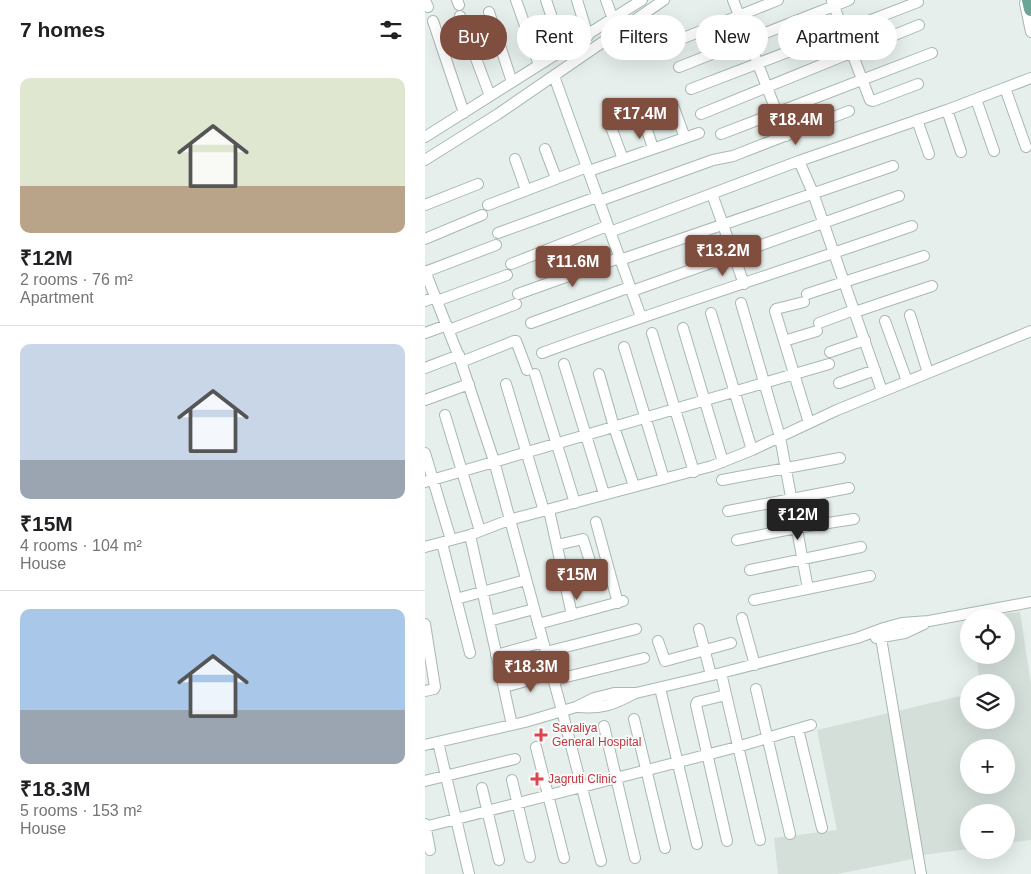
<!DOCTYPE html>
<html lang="en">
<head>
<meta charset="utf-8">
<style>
  :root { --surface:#fff; --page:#f6f6f6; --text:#202124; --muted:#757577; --line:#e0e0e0; --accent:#7f4e3f }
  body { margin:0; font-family:Arial,sans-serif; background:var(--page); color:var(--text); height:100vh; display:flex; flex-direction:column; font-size:19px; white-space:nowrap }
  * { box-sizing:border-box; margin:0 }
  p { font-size:16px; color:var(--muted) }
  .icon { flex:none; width:28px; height:28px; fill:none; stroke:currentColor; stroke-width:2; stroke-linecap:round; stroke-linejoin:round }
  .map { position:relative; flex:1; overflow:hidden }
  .side { display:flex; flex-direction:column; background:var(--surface); width:425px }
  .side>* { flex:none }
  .top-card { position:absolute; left:15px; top:15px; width:475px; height:45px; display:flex; gap:10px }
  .buttons { position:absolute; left:535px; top:609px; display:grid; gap:10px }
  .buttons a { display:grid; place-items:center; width:55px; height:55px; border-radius:50%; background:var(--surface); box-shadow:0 5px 20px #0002; font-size:25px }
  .price { position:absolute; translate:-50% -42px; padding:0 11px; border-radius:5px; background:var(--accent); color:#fff; font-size:16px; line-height:32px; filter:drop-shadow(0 1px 2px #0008) }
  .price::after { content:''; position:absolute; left:50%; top:30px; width:15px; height:11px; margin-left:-8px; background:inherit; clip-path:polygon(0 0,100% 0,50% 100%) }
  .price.on { background:#222; color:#fff }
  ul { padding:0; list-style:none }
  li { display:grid; align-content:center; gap:10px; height:265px; padding:0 20px }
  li+li { border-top:1px solid var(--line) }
  li span { display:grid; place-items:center; height:155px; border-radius:10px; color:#555 }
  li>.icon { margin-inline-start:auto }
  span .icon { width:90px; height:90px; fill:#fffc; stroke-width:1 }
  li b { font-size:21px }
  h2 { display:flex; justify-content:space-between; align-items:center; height:60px; padding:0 20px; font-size:21px }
  .chip { padding:0 18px; border-radius:22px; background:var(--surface); box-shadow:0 5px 20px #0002; font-size:18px; line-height:45px }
  .chip.on { background:var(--accent); color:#fff }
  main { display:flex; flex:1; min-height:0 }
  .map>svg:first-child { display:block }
</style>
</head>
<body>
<main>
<section class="side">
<h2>7 homes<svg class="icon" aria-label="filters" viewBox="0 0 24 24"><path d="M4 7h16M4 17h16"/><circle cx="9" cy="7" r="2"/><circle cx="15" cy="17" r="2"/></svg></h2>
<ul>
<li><span style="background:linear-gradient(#dfe7d0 70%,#b9a48a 0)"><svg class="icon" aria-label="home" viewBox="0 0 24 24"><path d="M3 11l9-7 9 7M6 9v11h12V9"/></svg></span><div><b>₹12M</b><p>2 rooms · 76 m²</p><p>Apartment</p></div></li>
<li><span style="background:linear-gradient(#c9d6e8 75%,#9aa5b1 0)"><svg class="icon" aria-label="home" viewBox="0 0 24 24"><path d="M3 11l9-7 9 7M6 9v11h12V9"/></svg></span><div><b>₹15M</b><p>4 rooms · 104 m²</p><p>House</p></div></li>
<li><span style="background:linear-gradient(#a9c7e8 65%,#9aa5b1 0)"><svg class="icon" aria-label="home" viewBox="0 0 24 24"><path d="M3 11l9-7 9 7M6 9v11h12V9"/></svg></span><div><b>₹18.3M</b><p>5 rooms · 153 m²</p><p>House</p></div></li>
</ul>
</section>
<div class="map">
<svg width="606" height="874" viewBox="0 0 606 874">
  <rect width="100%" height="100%" fill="#e6efeb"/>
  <path fill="#d4dfda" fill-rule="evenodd" d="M595,612L606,684V840L581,843V812H544V849L498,855L483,860L412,874H353L349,838L412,830L392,730L544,694V720H581V682H555L551,655H581V618L556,617ZM544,748H581V785H544Z"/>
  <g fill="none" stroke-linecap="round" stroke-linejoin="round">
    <defs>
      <path id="minor" d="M0,0L3,7
        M32,0L34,5
        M91,0L114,65
        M121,0L138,50
        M152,0L163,36
        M181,0L188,19
        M308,0L361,136
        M407,1L445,100L448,101L493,84
        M600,3L606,32
        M64,12L87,82
        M35,16L65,96
        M8,21L39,113
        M246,43L353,0
        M254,67L424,0
        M129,76L216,317
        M580,88L601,147
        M266,89L493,2
        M551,99L569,151
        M249,108L260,138
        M522,110L536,152
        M276,114L494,25
        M218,118L228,148
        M492,120L504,154
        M186,127L198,159
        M296,134L507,53
        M0,137L217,0
        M120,149L131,178
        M90,159L101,190
        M0,160L73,114L239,0
        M374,161L388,193L457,391
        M164,171L274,133
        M287,194L319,284
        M174,201L288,160L308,156L424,111
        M0,205L53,184
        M63,205L162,167
        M185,232L374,161L522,110L606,78
        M73,233L172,197
        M0,239L57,215
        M195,260L468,166
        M86,264L182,226
        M0,271L36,362L69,461L137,711L176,861
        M0,272L71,245
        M207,291L474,196
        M93,294L194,258
        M382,294L499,256
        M0,301L10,297
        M12,301L82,275
        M379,302L351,309L350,311L384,423
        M316,303L355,437L383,589
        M430,312L507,286
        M286,313L327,450
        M485,315L503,373
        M460,321L482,381
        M106,323L205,287
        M394,323L429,310
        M258,328L298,462
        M24,330L91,304
        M0,333L22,325
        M227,333L269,472
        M359,341L392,331
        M199,347L239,479
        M405,352L440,340
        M117,353C240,308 364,269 487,226
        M36,362L89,341H91L102,370
        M139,364L179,494
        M0,368L34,355
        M110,374L150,503
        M174,374L189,427L209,486
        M414,383L450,370
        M81,384L119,511
        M0,400L44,384
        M20,415L55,531
        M0,453L26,540
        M297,480L415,458
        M0,482L404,364
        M124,510L147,615
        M303,511L424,488
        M171,522L193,603
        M45,535L87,725
        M312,540L371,528L429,519
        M17,543L45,653
        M132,545L158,539L167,568L166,572L139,578
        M0,547L45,535L84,520L287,466L327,450L412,410L606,331
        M325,570L436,547
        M31,599L101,580
        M329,600L445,576
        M317,618L330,665
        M64,621L109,609
        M0,624L10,687L9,689L0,691
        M113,624L198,601
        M274,629L286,675
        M451,638L480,633L499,624
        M456,638L496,874
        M233,641L240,661L306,643
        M121,652L211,629
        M71,655L118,642
        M296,673L335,840
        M129,680L219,658
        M79,687L127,674
        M235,688L272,844
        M331,689L365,834
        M301,695L272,702L271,705L302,841
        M153,707C176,709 188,705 208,694
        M209,719L240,848
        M179,726L210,858
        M373,729L397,828
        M13,742L44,874
        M0,745L100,722L151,707L169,698L189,693H211L296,673L432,638L459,628L477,623L504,621L606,602
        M111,747L139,858
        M87,780L105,857
        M0,781L90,759
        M57,788L74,860
        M0,824L5,850
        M0,827L312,747L386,725"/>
      <path id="major" d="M604,0L606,9"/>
    </defs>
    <use href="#minor" stroke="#a8b8b2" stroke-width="12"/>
    <use href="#major" stroke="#c2cac8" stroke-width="16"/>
    <use href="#minor" stroke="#fff" stroke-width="10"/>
    <use href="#major" stroke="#6aa596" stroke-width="14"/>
  </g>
  <g fill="#e0444e" stroke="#f7fbf9" stroke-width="2">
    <path d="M113.5 727.5h5v5h5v5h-5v5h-5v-5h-5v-5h5z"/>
    <path d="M109.5 771.5h5v5h5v5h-5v5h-5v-5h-5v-5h5z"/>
  </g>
  <g text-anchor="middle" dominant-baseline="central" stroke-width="4" stroke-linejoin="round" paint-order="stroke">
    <g font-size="12" fill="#be3a42" stroke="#f7fbf9" text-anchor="start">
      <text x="127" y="728">Savaliya<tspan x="127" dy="14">General Hospital</tspan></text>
      <text x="123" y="779">Jagruti Clinic</text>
    </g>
  </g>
</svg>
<div class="buttons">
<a><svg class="icon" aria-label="locate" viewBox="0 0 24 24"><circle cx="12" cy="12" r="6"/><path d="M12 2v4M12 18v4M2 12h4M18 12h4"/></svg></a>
<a><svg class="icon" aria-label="layers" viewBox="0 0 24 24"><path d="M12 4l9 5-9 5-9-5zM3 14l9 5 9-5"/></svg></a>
<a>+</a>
<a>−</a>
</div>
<b class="price" style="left:215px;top:140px">₹17.4M</b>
<b class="price" style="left:371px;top:146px">₹18.4M</b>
<b class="price" style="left:298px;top:277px">₹13.2M</b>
<b class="price" style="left:148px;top:288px">₹11.6M</b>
<b class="price on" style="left:373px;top:541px">₹12M</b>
<b class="price" style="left:152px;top:601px">₹15M</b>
<b class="price" style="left:106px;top:693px">₹18.3M</b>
<div class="top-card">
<a class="chip on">Buy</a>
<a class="chip">Rent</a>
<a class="chip">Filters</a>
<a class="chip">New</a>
<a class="chip">Apartment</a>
</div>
</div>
</main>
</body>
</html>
